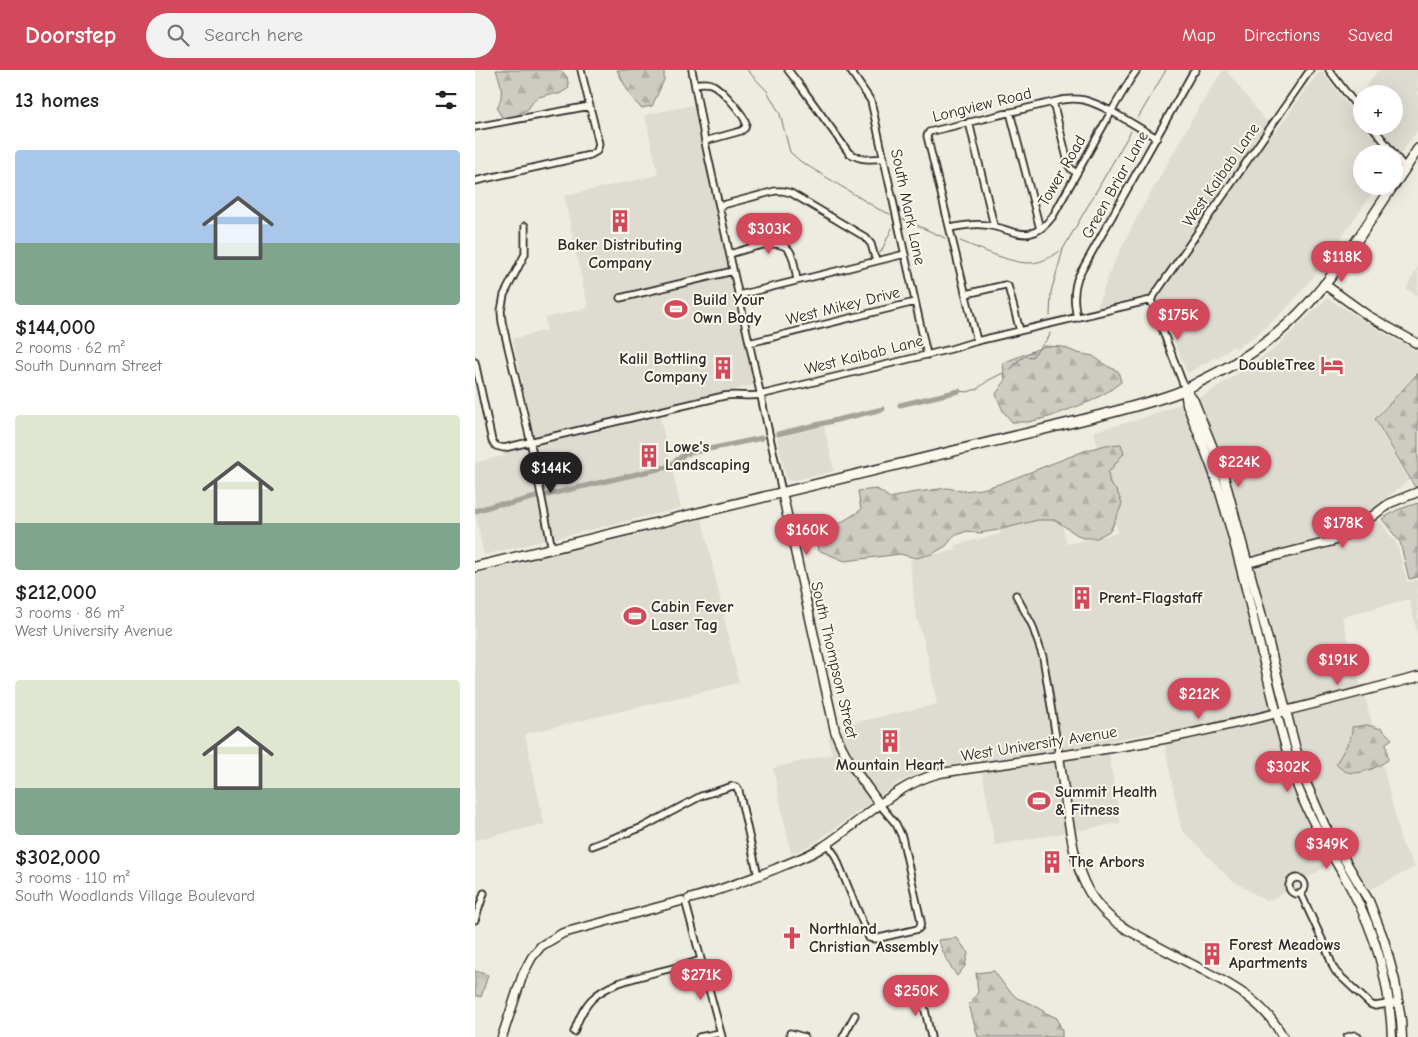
<!DOCTYPE html>
<html lang="en">
<head>
<meta charset="utf-8">
<style>
  :root { --surface:#fff; --page:#f2f2f2; --text:#222; --muted:#767676; --accent:#d1495b }
  body { margin:0; font-family:"Comic Neue",sans-serif; background:var(--page); color:var(--text); height:100vh; display:flex; flex-direction:column; font-size:19px; white-space:nowrap }
  * { box-sizing:border-box; margin:0 }
  p { font-size:16px; color:var(--muted) }
  .icon { flex:none; width:28px; height:28px; fill:none; stroke:currentColor; stroke-width:2; stroke-linecap:round; stroke-linejoin:round }
  .map { position:relative; flex:1; overflow:hidden }
  .side { display:flex; flex-direction:column; background:var(--surface); width:475px }
  .side>* { flex:none }
  .buttons { position:absolute; left:878px; top:15px; display:grid; gap:10px }
  .buttons a { display:grid; place-items:center; width:50px; height:50px; border-radius:50%; background:var(--surface); box-shadow:0 5px 20px #0002; font-size:25px }
  .price { position:absolute; translate:-50% -42px; padding:0 11px; border-radius:18px; background:var(--accent); color:#fff; font-size:16px; line-height:32px; filter:drop-shadow(0 1px 2px #0008) }
  .price::after { content:''; position:absolute; left:50%; top:30px; width:15px; height:11px; margin-left:-8px; background:inherit; clip-path:polygon(0 0,100% 0,50% 100%) }
  .price.active { background:#222; color:#fff }
  ul { padding:0; list-style:none }
  li { display:grid; align-content:center; gap:10px; height:265px; padding:0 15px }
  li span { display:grid; place-items:center; height:155px; border-radius:5px; color:#555 }
  li>.icon { margin-inline-start:auto }
  span .icon { width:90px; height:90px; fill:#fffc; stroke-width:1 }
  li b { font-size:21px }
  h2 { display:flex; justify-content:space-between; align-items:center; height:60px; padding:0 15px; font-size:21px }
  header { display:flex; align-items:center; gap:30px; box-sizing:border-box; height:70px; padding:0 25px; background:var(--accent); color:#fff }
  header strong { font-size:24px }
  nav { display:flex; gap:28px; margin-inline-start:auto; font-size:18px }
  .search { width:350px; height:45px; background:var(--page); display:flex; align-items:center; gap:12px; box-sizing:border-box; padding:0 18px; border-radius:28px; color:var(--muted); font-size:19px }
  main { display:flex; flex:1; min-height:0 }
  .map>svg:first-child { display:block }
</style>
</head>
<body>
<header>
<strong>Doorstep</strong>
<div class="search"><svg class="icon" aria-label="search" viewBox="0 0 24 24"><circle cx="10" cy="10" r="6"/><path d="M15 15l6 6"/></svg>Search here</div>
<nav><a>Map</a><a>Directions</a><a>Saved</a></nav>
</header>
<main>
<section class="side">
<h2>13 homes<svg class="icon" aria-label="filters" viewBox="0 0 24 24"><path d="M4 7h16M4 17h16"/><circle cx="9" cy="7" r="2"/><circle cx="15" cy="17" r="2"/></svg></h2>
<ul>
<li><span style="background:linear-gradient(#a9c7e8 60%,#7fa58c 0)"><svg class="icon" aria-label="home" viewBox="0 0 24 24"><path d="M3 11l9-7 9 7M6 9v11h12V9"/></svg></span><div><b>$144,000</b><p>2 rooms · 62 m²</p><p>South Dunnam Street</p></div></li>
<li><span style="background:linear-gradient(#dfe7d0 70%,#7fa58c 0)"><svg class="icon" aria-label="home" viewBox="0 0 24 24"><path d="M3 11l9-7 9 7M6 9v11h12V9"/></svg></span><div><b>$212,000</b><p>3 rooms · 86 m²</p><p>West University Avenue</p></div></li>
<li><span style="background:linear-gradient(#dfe7d0 70%,#7fa58c 0)"><svg class="icon" aria-label="home" viewBox="0 0 24 24"><path d="M3 11l9-7 9 7M6 9v11h12V9"/></svg></span><div><b>$302,000</b><p>3 rooms · 110 m²</p><p>South Woodlands Village Boulevard</p></div></li>
</ul>
</section>
<div class="map">
<svg width="943" height="967" viewBox="0 0 943 967">
  <defs>
    <pattern id="forest-firs" width="22" height="20" patternUnits="userSpaceOnUse" patternTransform="scale(1.25)"><rect width="22" height="20" fill="#cecbc2"/><path d="M5 1l3.5 6h-7zM16 11l3.5 6h-7z" fill="#b1aea7"/></pattern>
    <pattern id="park-tufts" width="24" height="20" patternUnits="userSpaceOnUse" patternTransform="scale(1.25)"><rect width="24" height="20" fill="#cecbc2"/><path d="M3 7l-1-3M5 7V3M7 7l1-3M15 17l-1-3M17 17v-4M19 17l1-3" fill="none" stroke="#b1aea7"/></pattern>
  </defs>
  <rect width="100%" height="100%" fill="#eeebe0"/>
  <filter id="ink" filterUnits="userSpaceOnUse"><feTurbulence type="fractalNoise" baseFrequency=".02" numOctaves="2"/><feDisplacementMap in="SourceGraphic" scale="10" xChannelSelector="R" yChannelSelector="G"/><feConvolveMatrix kernelMatrix="1 2 1 2 8 2 1 2 1" color-interpolation-filters="sRGB"/></filter>
  <g filter="url(#ink)">
    <path fill="#dedbd1" d="M748,0H751L800,63L843,3H848L874,37L886,24V56H919V24H886L903,0H943V60L919,93V84H886V116H902L844,200L811,239L788,260L761,279L758,276L742,288L741,287L715,302H712L684,235L664,227L622,237L636,199L660,151L719,46Z
      M218,35L244,159L279,315L59,367L38,269L72,260L70,248L113,238L89,126L183,105L170,45Z
      M943,196V226L931,219Z
      M852,228L900,258L943,282V301L899,349L934,410L896,440L922,474L932,512L943,510V566L934,529L867,547L884,611L890,627L910,703L926,772L940,797L894,820L867,774L848,785L854,795L798,829L791,831L755,809L706,759L687,661L632,671L645,753L520,775L505,690L458,698L439,705L424,712L338,774L323,781L316,783L298,698L357,684L353,668L378,653L462,634L453,587L440,540L435,490L481,480L480,475L525,464L523,451L582,435L592,474L643,463L619,361L662,350L730,325L797,281Z
      M185,347L206,438L9,485L0,442V393L28,386V383Z
      M349,356L359,401L316,411L312,410L302,368Z
      M227,449L264,613L50,664L69,754L0,770V504Z"/>
    <path fill="url(#forest-firs)" stroke="#7c7b76" d="M21,0H86L92,7L94,18L84,24H74L61,28L53,39L39,47L28,49L22,39C29,24 27,16 21,0Z
      M142,0H189V10L177,36L166,38L156,27Z
      M570,276L588,277L602,283L618,286L632,296L643,301L646,312L634,321L616,331L574,347L554,352H537L528,341L521,324L530,311L528,293Z
      M943,303V416L940,417L900,349Z
      M646,374L649,383L633,403L635,414L642,421L647,434L636,460L622,468H607L580,450H563L523,460L505,463L492,461L479,466L471,476L457,484L441,488L425,484L370,491L343,480L341,469C355,458 371,450 386,440L383,421L402,419L415,428L435,423L472,418L488,421L507,419L527,413L612,380L631,375Z
      M943,433V507L934,509L925,472L907,449L922,440Z
      M892,655L907,659L917,669L911,673L913,690C903,697 883,707 870,701C867,700 863,696 861,694C866,684 879,667 877,657Z
      M482,868L493,883L490,896L482,906L472,891L463,870Z
      M519,901L530,916L542,928L557,934L571,943L582,948L587,961V967H503L494,935L503,922L501,903Z"/>
    <path fill="url(#park-tufts)" stroke="#7c7b76" d="M0,901L13,905L6,927L0,925Z"/>
    <g fill="none" stroke-linecap="round" stroke-linejoin="round">
      <path stroke="#74726e" stroke-width="1" d="M272,0L292,21L305,44L315,82L325,91L403,139L415,144
        M663,48L691,0
        M428,149L470,168
        M485,171C504,178 536,194 556,193C567,193 579,185 588,179L656,61
        M403,184L406,182L417,158
        M575,246L576,222L588,180
        M484,321L492,322L502,319L514,310L536,299L544,290L550,286L557,287L574,267L575,263"/>
      <path stroke="#a4a29a" stroke-width="5" d="M425,335L484,321
        M303,364L408,339
        M71,425L192,397L210,384L287,368
        M0,441L23,434H34L61,427"/>
      <defs>
        <path id="street" d="M217,0L231,77L307,422
          M313,0L327,18L374,83C386,90 395,90 409,88
          M375,0L396,31L452,285
          M854,0L886,42
          M220,14C225,13 230,12 236,14C245,17 268,43 271,53L270,58L266,61L230,71
          M578,32L594,96L597,100L602,103
          M535,42L565,159
          M494,52L519,156
          M897,56L919,84
          M0,57L115,36
          M919,84L930,98
          M0,111L115,85L122,81L124,74L106,0
          M244,136L300,121H308L316,123L390,167L396,174L401,191
          M50,156V184L29,225L26,241L27,252L54,365L77,479
          M475,158C486,156 498,153 510,155C539,158 554,178 578,146L636,42L655,10L662,0
          M255,184C269,180 303,166 314,180C320,188 320,202 322,210
          M491,224L530,215L533,216L545,261
          M264,225L430,184
          M145,228L258,201
          M676,230L710,319
          M602,248C599,233 598,221 603,207L717,4L721,0
          M502,271L452,66L454,62L578,32C588,29 598,28 609,30C630,35 662,57 682,68
          M274,273L440,232
          M0,292L17,371L21,376L29,378L249,326C261,324 273,327 285,325L476,279L502,271L676,230L835,0
          M541,525L557,555L568,587L584,686
          M352,774L360,785L394,868L400,869L443,859L445,857L446,851L427,767L421,754L405,735
          M117,776L168,757L226,726L258,716L261,717L264,721L283,806
          M814 816a8 8 0 1 1 16 0a8 8 0 1 1-16 0Z
          M826,824L851,878L858,897L861,902L895,934L900,936L924,932
          M211,834L247,967
          M0,850L9,823
          M446,922L456,967
          M99,962C103,950 108,938 117,929C134,913 156,909 178,903C194,899 210,895 226,890
          M315,963L329,967
          M224,967L245,963
          M368,967L380,945
          M872,967L879,965L883,967"/>
        <path id="secondary" d="M849,214L892,245L943,274
          M710,319L719,331L748,403L788,550L820,676L832,715L850,756L894,831L909,870L920,911L926,950L927,967
          M710,321L712,334C722,361 734,388 743,416C763,479 777,545 793,609C802,644 810,678 821,712C835,752 858,785 878,822C902,867 915,917 917,967
          M307,422L360,661C370,689 388,711 405,735
          M769,494L858,471L876,462L915,433L943,422
          M584,686C587,706 590,727 593,747C601,796 607,831 651,859C676,873 701,886 726,899C760,917 789,932 808,967
          M214,829C244,821 272,810 300,799C316,792 332,787 346,778C386,753 418,715 465,703C545,691 625,682 704,666C784,649 864,627 943,607
          M27,967L48,904L57,887L66,876L88,863L206,831"/>
        <path id="primary" d="M919,115L943,79
          M0,497L578,357C618,347 659,338 699,324C708,321 717,316 726,311C768,291 802,268 833,234C866,198 891,156 918,116"/>
      </defs>
      <use href="#street" stroke="#2b2b2b" stroke-width="9"/>
      <use href="#secondary" stroke="#2b2b2b" stroke-width="11"/>
      <use href="#primary" stroke="#2b2b2b" stroke-width="12"/>
      <use href="#street" stroke="#fbf7ec" stroke-width="5.5"/>
      <use href="#secondary" stroke="#fbf7ec" stroke-width="8"/>
      <use href="#primary" stroke="#fbf7ec" stroke-width="9"/>
    </g>
  </g>
  <defs>
    <symbol id="building-bare" viewBox="-9 -9 18 18"><path d="M-4-6H4V6H1V3H-1V6H-4ZM-2.5-4.3h1.7v1.8h-1.7ZM.8-4.3h1.7v1.8H.8ZM-2.5-1h1.7V.8h-1.7ZM.8-1h1.7V.8H.8Z" fill="#d1495b" stroke="#fbf7ec" stroke-width="2.5" paint-order="stroke"/></symbol>
    <symbol id="stadium-bare" viewBox="-9 -9 18 18"><path d="M0-5a6.5 5 0 1 0 0 10a6.5 5 0 1 0 0-10ZM-3.5-1.8h7v3.6h-7Z" fill="#d1495b" stroke="#fbf7ec" stroke-width="2.5" paint-order="stroke"/></symbol>
    <symbol id="hotel-bare" viewBox="-9 -9 18 18"><path d="M-6-4.5h1.5V1H6V5H4.5V3h-9V5H-6ZM-4 0a1.8 1.8 0 1 1 3.6 0ZM.5 0V-2.5h3Q6-2.5 6 0Z" fill="#d1495b" stroke="#fbf7ec" stroke-width="2.5" paint-order="stroke"/></symbol>
    <symbol id="church-bare" viewBox="-9 -9 18 18"><path d="M-1.2-6h2.4v3.5h3.3v2.4h-3.3V6h-2.4V-.1h-3.3v-2.4h3.3Z" fill="#d1495b" stroke="#fbf7ec" stroke-width="2.5" paint-order="stroke"/></symbol>
  </defs>
  <g fill-rule="evenodd">
    <use href="#building-bare" x="129" y="135" width="32" height="32"/>
    <use href="#stadium-bare" x="185" y="223" width="32" height="32"/>
    <use href="#hotel-bare" x="841" y="279" width="32" height="32"/>
    <use href="#building-bare" x="232" y="282" width="32" height="32"/>
    <use href="#building-bare" x="158" y="370" width="32" height="32"/>
    <use href="#building-bare" x="591" y="512" width="32" height="32"/>
    <use href="#stadium-bare" x="144" y="530" width="32" height="32"/>
    <use href="#building-bare" x="399" y="655" width="32" height="32"/>
    <use href="#stadium-bare" x="548" y="715" width="32" height="32"/>
    <use href="#building-bare" x="561" y="776" width="32" height="32"/>
    <use href="#church-bare" x="301" y="852" width="32" height="32"/>
    <use href="#building-bare" x="721" y="868" width="32" height="32"/>
  </g>
  <g text-anchor="middle" dominant-baseline="central" stroke-width="4" stroke-linejoin="round" paint-order="stroke">
    <g font-size="16" fill="#2b2b2b" stroke="#fbf7ec">
      <text transform="translate(507 35) rotate(-14)">Longview Road</text>
      <text transform="translate(587 101) rotate(-60)">Tower Road</text>
      <text transform="translate(746 105) rotate(-55)">West Kaibab Lane</text>
      <text transform="translate(640 115) rotate(-61)">Green Briar Lane</text>
      <text transform="translate(433 137) rotate(78)">South Mark Lane</text>
      <text transform="translate(368 236) rotate(-14)">West Mikey Drive</text>
      <text transform="translate(389 285) rotate(-14)">West Kaibab Lane</text>
      <text transform="translate(359 590) rotate(77)">South Thompson Street</text>
      <text transform="translate(564 674) rotate(-9)">West University Avenue</text>
    </g>
    <g font-size="16" font-weight="bold" fill="#2b2b2b" stroke="#fbf7ec" text-anchor="start">
      <text x="145" y="175" text-anchor="middle">Baker Distributing<tspan x="145" dy="18">Company</tspan></text>
      <text x="218" y="230">Build Your<tspan x="218" dy="18">Own Body</tspan></text>
      <text x="232" y="289" text-anchor="end">Kalil Bottling<tspan x="232" dy="18">Company</tspan></text>
      <text x="840" y="295" text-anchor="end">DoubleTree</text>
      <text x="190" y="377">Lowe's<tspan x="190" dy="18">Landscaping</tspan></text>
      <text x="624" y="528">Prent-Flagstaff</text>
      <text x="176" y="537">Cabin Fever<tspan x="176" dy="18">Laser Tag</tspan></text>
      <text x="415" y="695" text-anchor="middle">Mountain Heart</text>
      <text x="580" y="722">Summit Health<tspan x="580" dy="18">&amp; Fitness</tspan></text>
      <text x="594" y="792">The Arbors</text>
      <text x="334" y="859">Northland<tspan x="334" dy="18">Christian Assembly</tspan></text>
      <text x="754" y="875">Forest Meadows<tspan x="754" dy="18">Apartments</tspan></text>
    </g>
  </g>
</svg>
<div class="buttons">
<a>+</a>
<a>−</a>
</div>
<b class="price" style="left:294px;top:185px">$303K</b>
<b class="price" style="left:867px;top:213px">$118K</b>
<b class="price" style="left:703px;top:271px">$175K</b>
<b class="price" style="left:764px;top:418px">$224K</b>
<b class="price active" style="left:76px;top:424px">$144K</b>
<b class="price" style="left:868px;top:479px">$178K</b>
<b class="price" style="left:332px;top:486px">$160K</b>
<b class="price" style="left:863px;top:616px">$191K</b>
<b class="price" style="left:724px;top:650px">$212K</b>
<b class="price" style="left:813px;top:723px">$302K</b>
<b class="price" style="left:852px;top:800px">$349K</b>
<b class="price" style="left:226px;top:931px">$271K</b>
<b class="price" style="left:441px;top:947px">$250K</b>
</div>
</main>
</body>
</html>
